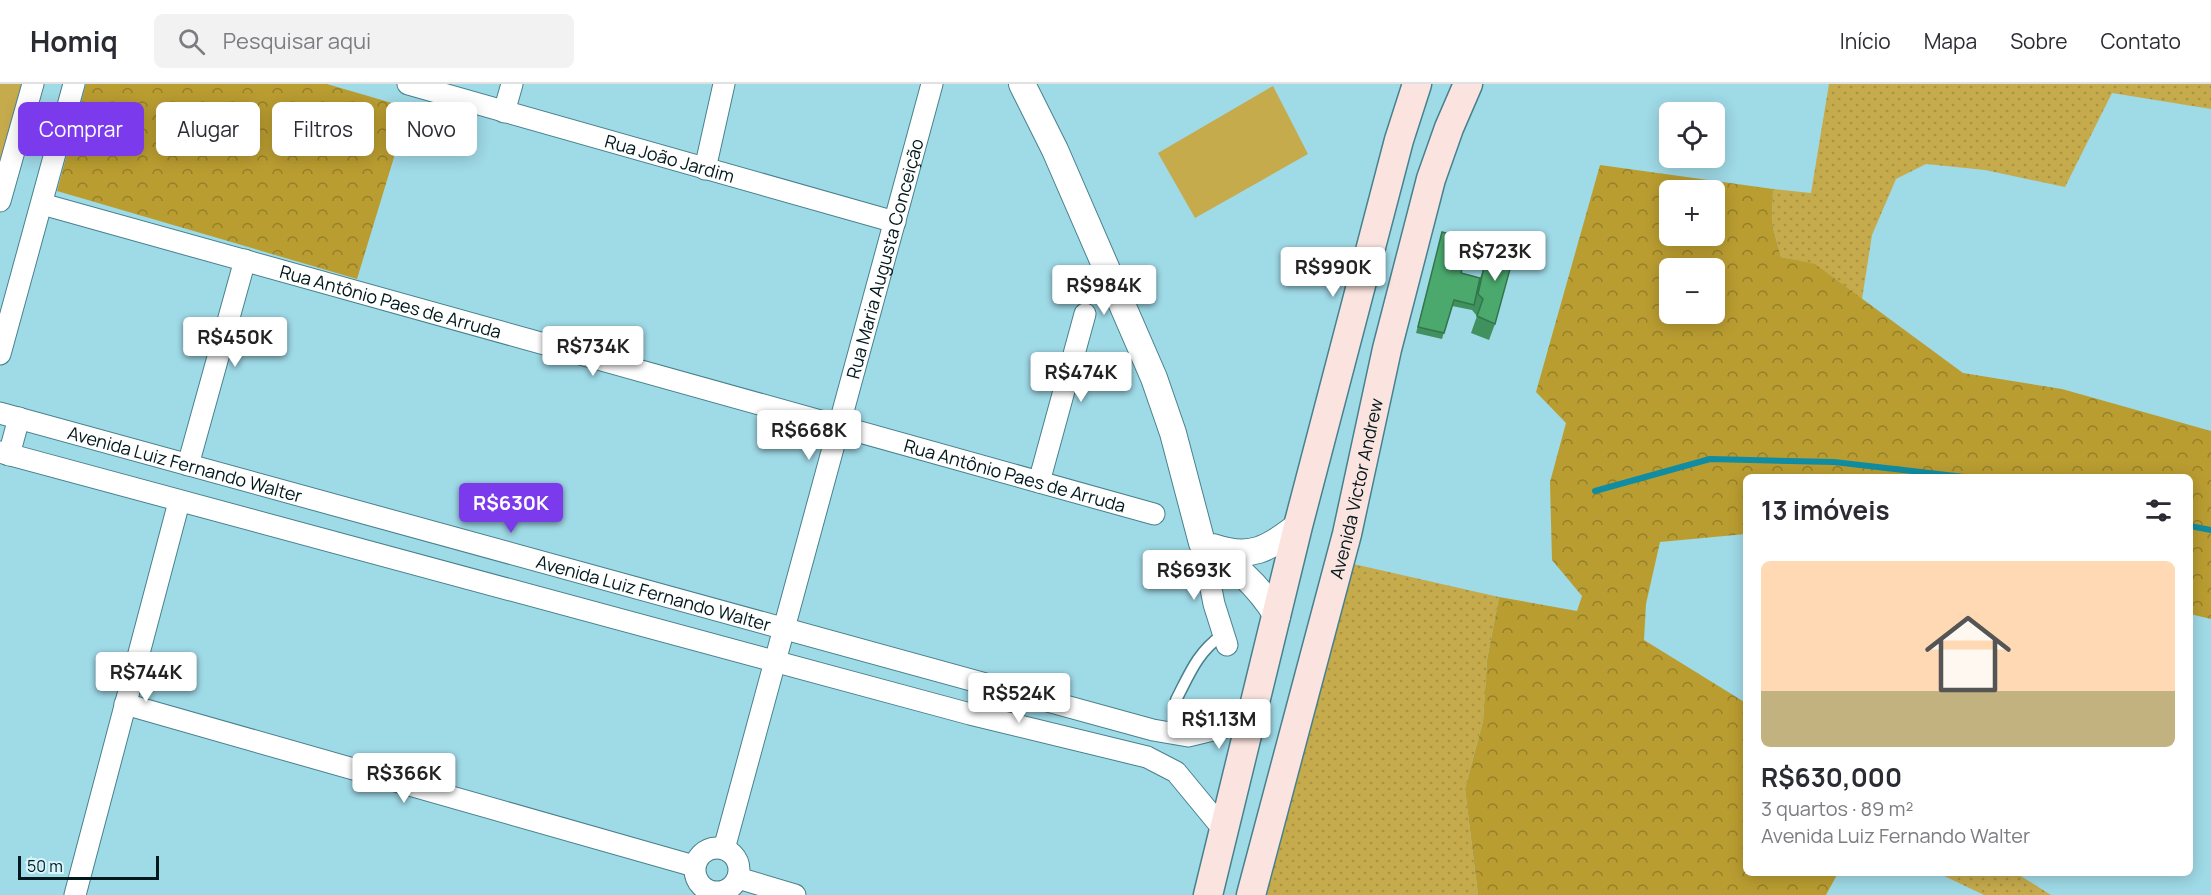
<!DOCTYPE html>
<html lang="pt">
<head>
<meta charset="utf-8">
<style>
  :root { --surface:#fff; --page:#f2f2f3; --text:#2b2b33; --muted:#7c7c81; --line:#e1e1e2; --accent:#7c3aed }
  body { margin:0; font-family:Manrope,sans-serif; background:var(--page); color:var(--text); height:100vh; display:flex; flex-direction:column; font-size:22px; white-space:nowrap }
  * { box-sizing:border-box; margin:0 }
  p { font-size:20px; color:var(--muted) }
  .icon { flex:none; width:33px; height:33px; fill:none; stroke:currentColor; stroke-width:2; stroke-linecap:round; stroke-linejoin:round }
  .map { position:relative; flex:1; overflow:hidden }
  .drawer { position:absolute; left:1743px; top:390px; width:450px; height:402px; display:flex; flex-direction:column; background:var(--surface); border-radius:9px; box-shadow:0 3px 15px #0003 }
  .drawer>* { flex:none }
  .top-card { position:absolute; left:18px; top:18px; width:570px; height:54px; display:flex; gap:12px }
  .fabs { position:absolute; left:1659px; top:18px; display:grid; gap:12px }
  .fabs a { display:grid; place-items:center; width:66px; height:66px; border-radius:9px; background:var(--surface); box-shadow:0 3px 15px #0003; font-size:30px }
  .scale { position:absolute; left:18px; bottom:15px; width:141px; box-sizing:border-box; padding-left:6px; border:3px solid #01181c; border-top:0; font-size:16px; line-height:21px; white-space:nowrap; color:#01181c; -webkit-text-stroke:4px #d8f5fc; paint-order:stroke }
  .price { position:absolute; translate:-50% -51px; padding:0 14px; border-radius:6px; background:#fff; color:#222; font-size:20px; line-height:39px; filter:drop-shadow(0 2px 3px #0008) }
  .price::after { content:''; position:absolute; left:50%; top:36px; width:18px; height:14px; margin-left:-9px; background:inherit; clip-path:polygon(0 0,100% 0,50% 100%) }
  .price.selected { background:var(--accent); color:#fff }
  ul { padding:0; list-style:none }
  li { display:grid; align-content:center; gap:12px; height:318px; padding:0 18px }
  li span { display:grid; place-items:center; height:186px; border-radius:9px; color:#555 }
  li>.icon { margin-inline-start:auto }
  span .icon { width:108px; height:108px; fill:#fffc; stroke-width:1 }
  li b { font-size:26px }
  h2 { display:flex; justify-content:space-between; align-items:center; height:72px; padding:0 18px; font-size:26px }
  .chip { padding:0 21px; border-radius:9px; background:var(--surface); box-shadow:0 3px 15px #0003; font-size:21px; line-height:54px }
  .chip.selected { background:var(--accent); color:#fff }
  header { display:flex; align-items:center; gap:36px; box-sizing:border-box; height:84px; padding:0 30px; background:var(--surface); border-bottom:2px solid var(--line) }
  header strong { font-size:28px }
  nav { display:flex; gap:33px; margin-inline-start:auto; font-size:21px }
  .search { width:420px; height:54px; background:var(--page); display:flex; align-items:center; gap:15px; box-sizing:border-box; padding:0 21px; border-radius:9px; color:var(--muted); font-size:22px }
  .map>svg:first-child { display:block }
</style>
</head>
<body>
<header>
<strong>Homiq</strong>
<div class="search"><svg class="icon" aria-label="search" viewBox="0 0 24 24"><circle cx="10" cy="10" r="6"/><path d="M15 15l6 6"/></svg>Pesquisar aqui</div>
<nav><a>Início</a><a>Mapa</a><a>Sobre</a><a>Contato</a></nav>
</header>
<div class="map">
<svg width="2211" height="811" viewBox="0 0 2211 811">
  <defs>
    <pattern id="grass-dots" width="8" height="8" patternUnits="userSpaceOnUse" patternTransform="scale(1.5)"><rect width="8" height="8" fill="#c6ab4d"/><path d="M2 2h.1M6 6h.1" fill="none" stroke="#a89243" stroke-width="1.8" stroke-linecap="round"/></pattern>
    <pattern id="forest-crowns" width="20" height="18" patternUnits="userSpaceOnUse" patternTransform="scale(1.5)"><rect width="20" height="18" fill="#ba9d31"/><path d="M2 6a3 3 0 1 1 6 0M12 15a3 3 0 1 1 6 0" fill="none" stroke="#957f29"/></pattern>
  </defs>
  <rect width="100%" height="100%" fill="#9fdae7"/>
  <path fill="url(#grass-dots)" d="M1829,0H2211V25L2112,9L2065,103L1985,86L1926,80L1896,95L1872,151L1862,215L1815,181L1781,173L1772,140L1773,105L1811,109Z
    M1349,479L1499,513L1487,576L1483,637L1465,705L1478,811H1261Z
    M1938,789H2016L2051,811H1984Z"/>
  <path fill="url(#forest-crowns)" fill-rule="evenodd" d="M86,0H327L409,24L357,195L57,107Z
    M1600,81L1773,105L1772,140L1781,173L1815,180L1963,289L2062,305L2211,347V535L2190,530V393H1746V450L1660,458L1646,520L1644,556L1746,619V789H1838L1826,811H1478L1465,705L1483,637L1487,576L1499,513L1577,527L1582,512L1552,476L1550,398L1566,339L1536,308ZM1714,106V152H1670V106ZM1670,184H1714V230H1670Z"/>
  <path fill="#c6ab4d" d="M0,0H24L0,90Z
    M1273,2L1308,70L1195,134L1158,69Z"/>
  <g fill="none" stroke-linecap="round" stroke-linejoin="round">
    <path stroke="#108da2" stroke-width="6" d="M1595,407L1710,375L1834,378L1964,393
      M2190,442L2211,446"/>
    <defs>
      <path id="service" d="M1176,616C1190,589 1197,569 1222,551"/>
      <g id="minor">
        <path id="s1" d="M408,0L895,138"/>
        <path d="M504,28L512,0"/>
        <path d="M705,85L724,0"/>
        <path d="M0,117L33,0"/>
        <path id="s2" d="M42,120L1154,430"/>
        <path d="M0,270L74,0"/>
        <path id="s3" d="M0,329L1153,646L1188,652L1250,637"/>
        <path d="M0,368L970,630L1147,673L1176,688L1223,745"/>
        <path d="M9,371L19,334"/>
        <path d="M188,381L245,176"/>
        <path d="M1039,398L1085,230"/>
        <path d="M1202,459L1214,520L1227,561"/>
        <path d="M125,620L694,782"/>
        <circle cx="717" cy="786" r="22"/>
        <path id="s4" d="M724,765L932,0"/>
        <path d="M738,794L795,811"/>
        <path d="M75,811L179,418"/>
      </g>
      <path id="tertiary" d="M1022,0L1055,66L1154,294L1173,349L1202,459C1232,479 1258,500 1277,532
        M1213,463C1252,476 1267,465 1298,442"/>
      <g id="secondary">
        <path d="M1208,811L1298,442L1399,56L1417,0"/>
        <path id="s5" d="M1251,811L1347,450L1387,265L1431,95L1449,44L1468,0"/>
      </g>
    </defs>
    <use href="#service" stroke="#48818d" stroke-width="13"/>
    <use href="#minor" stroke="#48818d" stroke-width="23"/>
    <use href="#tertiary" stroke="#48818d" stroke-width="28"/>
    <use href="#secondary" stroke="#48818d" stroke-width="31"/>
    <use href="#service" stroke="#fff" stroke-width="10"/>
    <use href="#minor" stroke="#fff" stroke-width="21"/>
    <use href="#tertiary" stroke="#fff" stroke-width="26"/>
    <use href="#secondary" stroke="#fbe4df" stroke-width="28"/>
  </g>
  <path fill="#40915e" d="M1442,148L1461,189L1480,194L1484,183L1491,178L1498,158L1495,240L1489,256L1471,249L1477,232L1472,226L1452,222L1442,255L1416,249Z"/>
  <path fill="#4ba96d" stroke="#34764c" stroke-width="1.5" d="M1442,148L1469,155L1461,189L1480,194L1474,221L1454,216L1444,249L1418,243Z
    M1498,158L1516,163L1495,240L1477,232L1483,215L1478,210L1484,183L1493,177Z"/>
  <g text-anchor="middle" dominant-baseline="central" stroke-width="5" stroke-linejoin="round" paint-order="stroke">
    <g font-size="18" fill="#01181c" stroke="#d8f5fc">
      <text stroke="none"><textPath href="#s1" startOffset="272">Rua João Jardim</textPath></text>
      <text stroke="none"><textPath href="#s4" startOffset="612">Rua Maria Augusta Conceição</textPath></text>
      <text stroke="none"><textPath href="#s2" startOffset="362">Rua Antônio Paes de Arruda</textPath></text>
      <text stroke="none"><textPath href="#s3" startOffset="192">Avenida Luiz Fernando Walter</textPath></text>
      <text stroke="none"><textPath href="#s2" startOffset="1010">Rua Antônio Paes de Arruda</textPath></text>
      <text stroke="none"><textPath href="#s5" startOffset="420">Avenida Victor Andrew</textPath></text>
      <text stroke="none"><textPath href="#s3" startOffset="678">Avenida Luiz Fernando Walter</textPath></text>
    </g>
  </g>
</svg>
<div class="fabs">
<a><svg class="icon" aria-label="locate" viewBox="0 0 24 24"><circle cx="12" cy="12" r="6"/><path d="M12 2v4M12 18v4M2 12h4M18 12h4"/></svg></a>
<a>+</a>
<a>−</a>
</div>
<div class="scale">50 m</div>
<b class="price" style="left:1495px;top:198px">R$723K</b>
<b class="price" style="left:1333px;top:214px">R$990K</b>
<b class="price" style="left:1104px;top:232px">R$984K</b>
<b class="price" style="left:235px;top:284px">R$450K</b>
<b class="price" style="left:593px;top:293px">R$734K</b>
<b class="price" style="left:1081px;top:319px">R$474K</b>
<b class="price" style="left:809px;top:377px">R$668K</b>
<b class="price selected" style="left:511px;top:450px">R$630K</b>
<b class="price" style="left:1194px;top:517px">R$693K</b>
<b class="price" style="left:146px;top:619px">R$744K</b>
<b class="price" style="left:1019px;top:640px">R$524K</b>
<b class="price" style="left:1219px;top:666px">R$1.13M</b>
<b class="price" style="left:404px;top:720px">R$366K</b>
<div class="top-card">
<a class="chip selected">Comprar</a>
<a class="chip">Alugar</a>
<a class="chip">Filtros</a>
<a class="chip">Novo</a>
</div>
<section class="drawer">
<h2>13 imóveis<svg class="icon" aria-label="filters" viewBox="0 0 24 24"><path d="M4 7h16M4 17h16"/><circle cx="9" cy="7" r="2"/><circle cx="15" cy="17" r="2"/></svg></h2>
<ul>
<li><span style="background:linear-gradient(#ffd9b3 70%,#c2b280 0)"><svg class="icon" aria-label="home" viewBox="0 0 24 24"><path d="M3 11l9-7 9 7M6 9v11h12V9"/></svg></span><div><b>R$630,000</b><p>3 quartos · 89 m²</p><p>Avenida Luiz Fernando Walter</p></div></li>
</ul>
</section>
</div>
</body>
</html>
